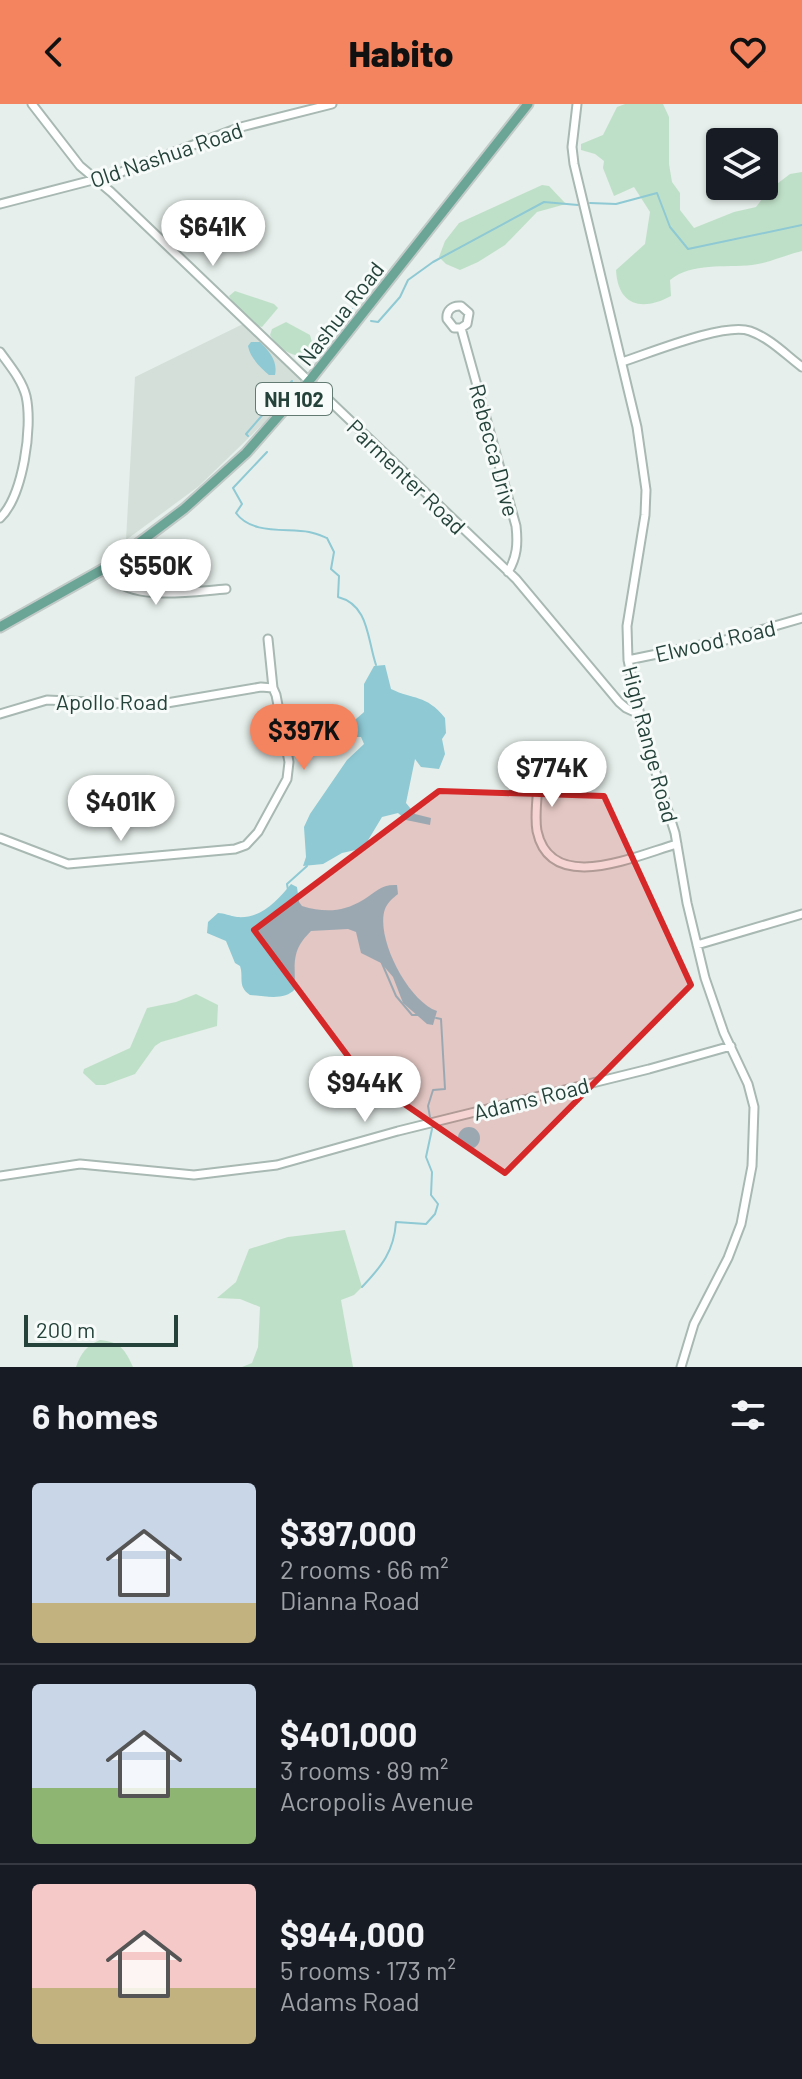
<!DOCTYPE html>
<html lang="en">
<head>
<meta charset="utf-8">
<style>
  :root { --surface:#171b24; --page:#20242c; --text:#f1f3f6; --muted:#9ea1a6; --line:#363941; --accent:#f4845f }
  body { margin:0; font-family:Barlow,sans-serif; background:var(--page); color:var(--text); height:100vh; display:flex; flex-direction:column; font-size:30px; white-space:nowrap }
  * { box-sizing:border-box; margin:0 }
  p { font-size:26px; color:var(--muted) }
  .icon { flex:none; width:44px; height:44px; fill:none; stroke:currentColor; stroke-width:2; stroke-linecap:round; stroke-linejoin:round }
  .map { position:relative; height:1263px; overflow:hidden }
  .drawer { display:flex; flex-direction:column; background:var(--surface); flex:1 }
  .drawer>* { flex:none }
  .controls { position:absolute; left:706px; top:24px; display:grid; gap:16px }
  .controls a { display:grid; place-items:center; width:72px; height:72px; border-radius:8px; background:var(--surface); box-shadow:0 2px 6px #0004; font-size:40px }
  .scale { position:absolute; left:24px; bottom:20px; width:154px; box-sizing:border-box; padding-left:8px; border:4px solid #24423a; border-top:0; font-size:22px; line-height:28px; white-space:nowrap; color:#24423a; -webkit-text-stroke:6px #f7fbf9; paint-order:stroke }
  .price { position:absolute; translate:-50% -68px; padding:0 18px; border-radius:28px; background:#fff; color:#222; font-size:26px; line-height:52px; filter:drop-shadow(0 2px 4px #0008) }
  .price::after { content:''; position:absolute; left:50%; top:48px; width:24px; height:18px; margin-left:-12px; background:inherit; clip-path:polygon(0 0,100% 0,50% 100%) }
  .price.current { background:var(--accent); color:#111 }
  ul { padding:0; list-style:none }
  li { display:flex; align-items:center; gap:24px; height:200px; padding:0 32px }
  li+li { border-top:2px solid var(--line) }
  li span { display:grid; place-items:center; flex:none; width:224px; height:160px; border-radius:8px; color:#555 }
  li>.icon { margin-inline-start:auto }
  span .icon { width:96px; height:96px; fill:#fffc; stroke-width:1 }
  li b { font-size:34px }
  h2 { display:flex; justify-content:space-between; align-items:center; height:96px; padding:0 32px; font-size:34px }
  header { display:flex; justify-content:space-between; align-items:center; height:104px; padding:0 32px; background:var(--accent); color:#111; font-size:36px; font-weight:800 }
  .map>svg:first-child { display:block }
</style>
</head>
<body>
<header><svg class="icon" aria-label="back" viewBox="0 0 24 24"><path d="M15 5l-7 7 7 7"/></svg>Habito<svg class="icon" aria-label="heart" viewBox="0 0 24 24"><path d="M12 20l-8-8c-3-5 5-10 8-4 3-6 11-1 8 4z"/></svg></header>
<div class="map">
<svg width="802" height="1263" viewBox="0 0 802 1263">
  <rect width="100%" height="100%" fill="#e6efeb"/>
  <path fill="#d4dfda" d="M245,219L301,276L267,316L199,382L126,436L135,273Z"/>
  <path fill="#bfe0c8" d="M625,0H663L669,13V60L672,78L680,89V106L694,124L734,108L756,103L769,86L790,70L802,68V147C785,151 769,159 752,161C725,164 692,158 670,176L671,192C643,207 618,203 616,166L645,140L650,108L634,83L614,92L603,64L604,57L595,50L581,46V40L603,31L617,3Z
    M542,81L549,82L566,100L537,108L505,141L478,158L460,166L446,160L439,153L445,137L459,119Z
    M235,187L274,200L278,204L262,223L258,222L232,197L229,192Z
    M286,218L310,231L313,242L308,253C292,253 278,245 270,231L272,225Z
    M196,890L218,901L217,922L161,938L155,942L135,970L105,981H96L83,969L84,965L130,944L147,904L176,898Z
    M345,1126L362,1183L354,1191L341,1196L353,1263H242L252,1259L258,1243L260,1203L240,1195L217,1194L236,1178L249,1145L288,1133Z
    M100,1236C120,1238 125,1245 133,1263H76C81,1249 86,1242 100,1236Z"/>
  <path fill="#8ec9d4" d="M251,238H260C269,247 278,257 275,271H269C261,264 250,254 248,242Z
    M385,561L391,585C413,596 426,590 445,614L446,629L442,635L445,650L439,665L421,663L415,655L406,699L415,710L431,714L430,721L406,716L398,709L382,713L367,738L360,745L342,749L323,760L303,762L306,753L304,723L310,710L347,656L364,640L361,633H345V643L337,649C331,629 351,621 364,608V580L374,562Z
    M291,780L297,783L299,798L302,802C325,809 343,808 363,796C376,788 381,780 397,781L398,790C392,795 388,798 385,805C375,833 408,897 437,907L433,921L427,920L403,899L393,873L381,859L361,849L356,828L348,825L311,827C291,847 295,858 295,885C285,897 265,892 250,891C237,882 244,874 240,862L235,859L226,837L207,829L208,818L218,809C224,809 230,812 237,813C261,815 277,797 291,780Z
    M458 1034a11 11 0 1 1 22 0a11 11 0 1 1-22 0Z"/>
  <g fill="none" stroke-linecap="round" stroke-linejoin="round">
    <path stroke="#8ec9d4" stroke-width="2" d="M590,99L616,100L657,89L670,123L688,145L802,121
      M371,217L378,218L400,193L408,176L433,158L544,98L578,101
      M305,259C319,237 330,218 352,205
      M248,332L246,330L292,277
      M267,348L233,384L242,400L236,409C252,431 286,424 309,428C315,429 322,432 327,434L334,448L331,465L339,472L338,493C369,501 367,534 376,561
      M288,786L287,780L307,762
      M381,857L396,892L412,911H418
      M430,1013L428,1002L433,986L445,985L441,915L436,914
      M362,1183C382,1162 394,1147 396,1118L426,1120L435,1110L438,1100L431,1091L432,1068L426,1053L432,1025"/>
    <defs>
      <path id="minor" d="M32,0L80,62L111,88L516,475L619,598L626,604L639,610
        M577,0L572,43L574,60L637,323L646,386L645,411L627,522L628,556L645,634L675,729L687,799L705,874L724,929L748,980L754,1003L752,1062L741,1120L728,1154L694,1220L681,1263
        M0,100L116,70L241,23L332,0
        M461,224H454L447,215C446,207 452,201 461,202L469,209L467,220L461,224L516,422C518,440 517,453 508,468
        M0,248C10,262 22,276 26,292C33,323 23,392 0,414
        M622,258C650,249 725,218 750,227C770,234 786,251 802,263
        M104,465C108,469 112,475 117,478C143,496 196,487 226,485
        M628,556L730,535L802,514
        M0,610L47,596L155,601L261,583L273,584
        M538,682L526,681L520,677L517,667L521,661L532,660L538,664L539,671C538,689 534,710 537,727C551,792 637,751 677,740
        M0,734L68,760L235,745L246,741L258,728L287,675L289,658L276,591L273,584L268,535
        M697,841L802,810
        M0,1072L80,1060L194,1071L277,1061L398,1027L649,965L731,942"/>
      <path id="major" d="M0,523L107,463L184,405L246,349L310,276L528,0"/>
    </defs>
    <use href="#minor" stroke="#a8b8b2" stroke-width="11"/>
    <use href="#major" stroke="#c2cac8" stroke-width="13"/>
    <use href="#minor" stroke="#fff" stroke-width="7"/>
    <use href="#major" stroke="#6aa596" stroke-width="9"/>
  </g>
  <path fill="#d62828" fill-opacity="0.2" stroke="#d62828" stroke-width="6" stroke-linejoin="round" d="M439,687L604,692L691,881L505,1069L362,971L254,826Z"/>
  <g text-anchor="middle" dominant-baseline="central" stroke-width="6" stroke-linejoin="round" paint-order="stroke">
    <rect fill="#f7fbf9" stroke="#637a73" stroke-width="2" x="256" y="279" width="76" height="32" rx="6"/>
    <g font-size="20" font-weight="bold" fill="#24423a">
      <text x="294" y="295">NH 102</text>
    </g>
    <g font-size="22" fill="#24423a" stroke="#f7fbf9">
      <text transform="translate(166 50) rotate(-19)">Old Nashua Road</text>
      <text transform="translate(340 209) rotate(-52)">Nashua Road</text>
      <text transform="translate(495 346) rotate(75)">Rebecca Drive</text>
      <text transform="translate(407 372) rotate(44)">Parmenter Road</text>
      <text transform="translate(715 536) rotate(-13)">Elwood Road</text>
      <text x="112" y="597">Apollo Road</text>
      <text transform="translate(651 640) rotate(75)">High Range Road</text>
      <text transform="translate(531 994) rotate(-14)">Adams Road</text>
    </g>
  </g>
</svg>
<div class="controls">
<a><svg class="icon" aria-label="layers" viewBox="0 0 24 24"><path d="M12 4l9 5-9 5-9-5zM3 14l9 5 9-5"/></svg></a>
</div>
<div class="scale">200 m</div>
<b class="price" style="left:213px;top:164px">$641K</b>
<b class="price" style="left:156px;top:503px">$550K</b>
<b class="price current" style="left:304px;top:668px">$397K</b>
<b class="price" style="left:552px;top:705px">$774K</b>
<b class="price" style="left:121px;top:739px">$401K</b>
<b class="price" style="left:365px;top:1020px">$944K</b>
</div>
<section class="drawer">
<h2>6 homes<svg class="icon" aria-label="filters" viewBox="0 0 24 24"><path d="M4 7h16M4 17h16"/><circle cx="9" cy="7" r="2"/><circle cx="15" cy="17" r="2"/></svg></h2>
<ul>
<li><span style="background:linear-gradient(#c9d6e8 75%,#c2b280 0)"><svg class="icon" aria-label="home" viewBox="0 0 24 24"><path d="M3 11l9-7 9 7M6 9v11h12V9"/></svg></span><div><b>$397,000</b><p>2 rooms · 66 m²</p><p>Dianna Road</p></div></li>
<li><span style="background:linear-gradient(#c9d6e8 65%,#8fb573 0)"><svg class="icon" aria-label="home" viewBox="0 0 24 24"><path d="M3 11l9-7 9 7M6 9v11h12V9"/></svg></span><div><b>$401,000</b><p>3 rooms · 89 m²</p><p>Acropolis Avenue</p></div></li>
<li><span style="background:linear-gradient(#f6c9c9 65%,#c2b280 0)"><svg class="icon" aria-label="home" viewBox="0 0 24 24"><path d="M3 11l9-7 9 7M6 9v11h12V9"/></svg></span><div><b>$944,000</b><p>5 rooms · 173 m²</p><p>Adams Road</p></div></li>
</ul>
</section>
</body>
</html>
